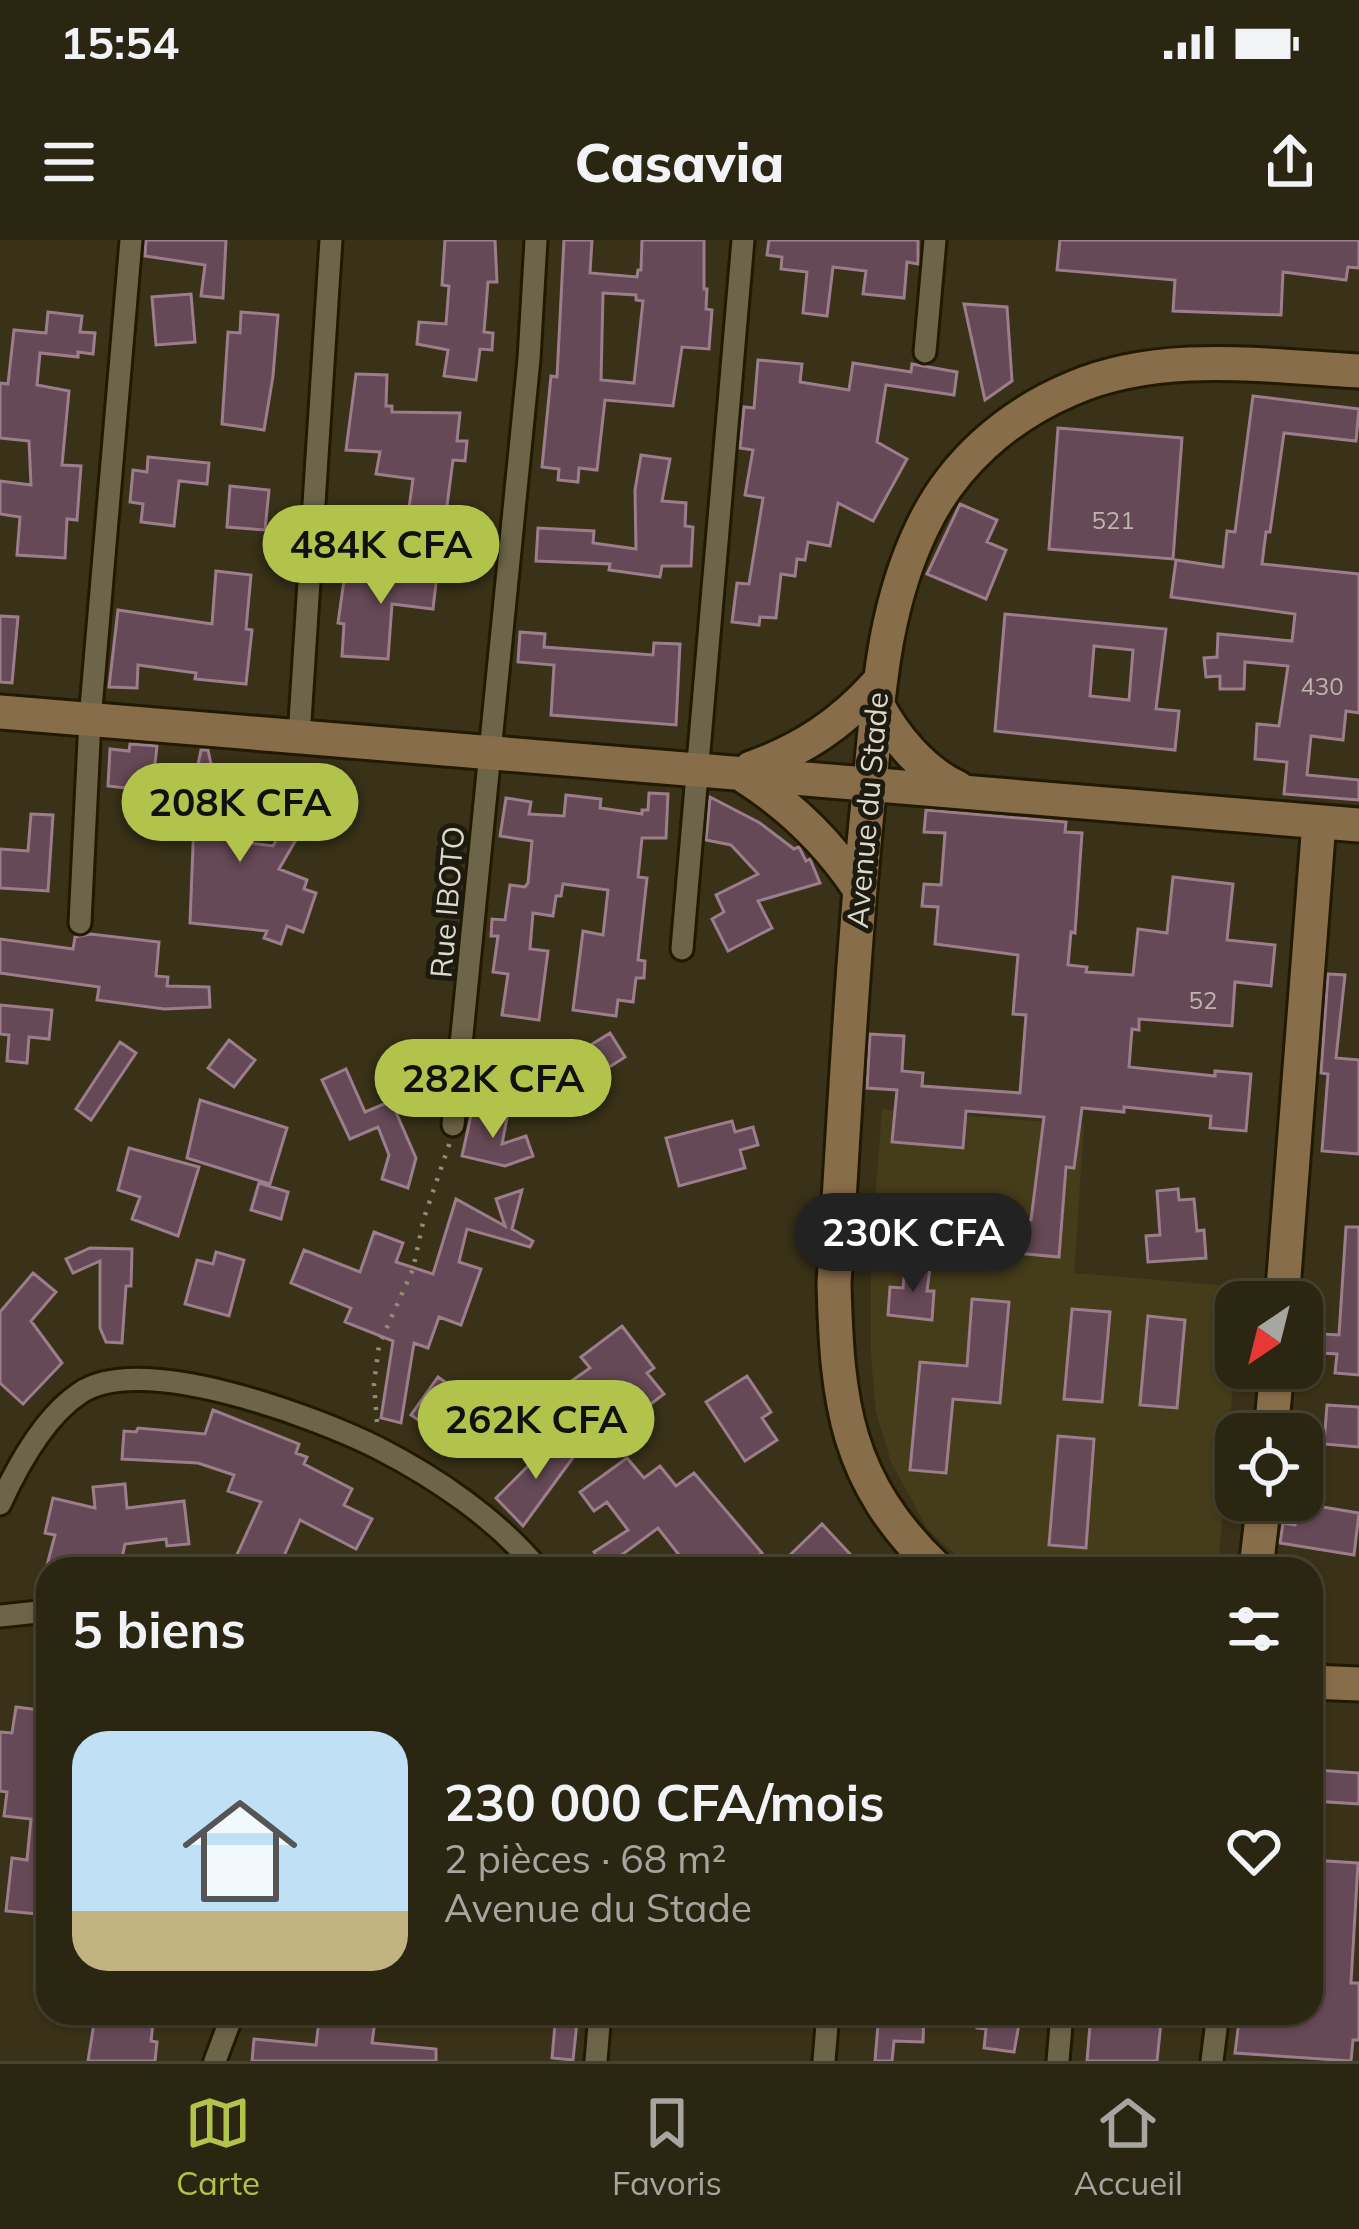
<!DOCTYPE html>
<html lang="fr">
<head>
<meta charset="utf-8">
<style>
  :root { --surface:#2b2612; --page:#373220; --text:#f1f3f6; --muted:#a6a59f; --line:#474332; --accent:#b2c34c }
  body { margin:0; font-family:Mulish,sans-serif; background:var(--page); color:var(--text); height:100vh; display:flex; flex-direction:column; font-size:45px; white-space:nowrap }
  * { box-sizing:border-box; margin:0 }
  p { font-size:39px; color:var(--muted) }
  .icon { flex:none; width:66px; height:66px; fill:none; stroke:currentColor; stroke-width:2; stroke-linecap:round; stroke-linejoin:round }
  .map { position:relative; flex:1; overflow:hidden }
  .side { position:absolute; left:36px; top:1317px; width:1287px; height:468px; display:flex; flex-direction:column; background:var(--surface); border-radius:36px; box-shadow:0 3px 9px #0004,0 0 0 3px var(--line) }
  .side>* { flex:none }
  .needle { width:78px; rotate:215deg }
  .tools { position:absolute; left:1215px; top:1041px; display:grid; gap:24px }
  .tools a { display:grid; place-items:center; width:108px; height:108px; border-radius:24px; background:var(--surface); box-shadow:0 3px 9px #0004,0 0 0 3px var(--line); font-size:60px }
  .price { position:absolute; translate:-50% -102px; padding:0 27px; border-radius:42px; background:var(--accent); color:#111; font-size:39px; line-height:78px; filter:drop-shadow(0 3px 6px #0008) }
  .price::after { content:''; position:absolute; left:50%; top:72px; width:36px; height:27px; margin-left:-18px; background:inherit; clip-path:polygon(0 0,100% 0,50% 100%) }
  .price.on { background:#222; color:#fff }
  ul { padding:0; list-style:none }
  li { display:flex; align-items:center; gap:36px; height:300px; padding:0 36px }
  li+li { border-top:3px solid var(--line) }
  li span { display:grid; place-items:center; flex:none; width:336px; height:240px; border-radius:36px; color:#555 }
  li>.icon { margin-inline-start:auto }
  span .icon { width:144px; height:144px; fill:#fffc; stroke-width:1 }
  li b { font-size:51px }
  h2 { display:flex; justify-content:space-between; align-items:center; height:144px; padding:0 36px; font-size:51px }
  .status { display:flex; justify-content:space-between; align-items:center; height:84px; padding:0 60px; background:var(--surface); direction:ltr }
  .status svg { height:33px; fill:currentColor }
  header { display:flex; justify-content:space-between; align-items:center; height:156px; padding:0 36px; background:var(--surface); font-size:54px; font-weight:800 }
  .menu { display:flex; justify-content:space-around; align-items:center; height:168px; border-top:3px solid var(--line); background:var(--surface); font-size:33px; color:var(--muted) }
  .menu a { display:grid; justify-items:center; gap:6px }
  .menu .on { color:var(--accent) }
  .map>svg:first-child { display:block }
</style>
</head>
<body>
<div class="status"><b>15:54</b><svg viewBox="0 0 49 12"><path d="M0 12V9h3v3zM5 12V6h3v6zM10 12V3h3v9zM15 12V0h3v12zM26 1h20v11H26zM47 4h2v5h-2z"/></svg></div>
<header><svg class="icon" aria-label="menu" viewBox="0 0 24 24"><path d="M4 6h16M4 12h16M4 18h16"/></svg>Casavia<svg class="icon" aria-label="share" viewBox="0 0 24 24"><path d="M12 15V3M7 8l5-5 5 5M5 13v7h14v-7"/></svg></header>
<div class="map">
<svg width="1359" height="1821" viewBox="0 0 1359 1821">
  <rect width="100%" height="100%" fill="#393218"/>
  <path fill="#453c1a" d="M882,869L1084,885L1074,1033L1241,1047L1240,1062H1236V1108L1218,1329H972L928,1290L891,1222L876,1172L871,1116V1016Z"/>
  <path fill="#654956" stroke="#9c7d8c" stroke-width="3" fill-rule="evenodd" d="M146,0H226L223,58L201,56L205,25L145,16Z
    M445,0H495L497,42H488L484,92L493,93L492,110L480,109L476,140L444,136L448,110L417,104L419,82L446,84L449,46L442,45Z
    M564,0H592L590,33L637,37L638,30H641L642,0H704V49H707L706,69L712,70L709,109L682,107L673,166L605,160L597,230L579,228L578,242L558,240L559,229L542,227L551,136L557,137ZM603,53L636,55V60L643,61L634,143L601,140Z
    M769,0H918V24L907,22L904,58L863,54L866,31L833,27L827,76L803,73L807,32L781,29L782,17L767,15Z
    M1060,0H1359V28L1348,27L1346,40L1283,32L1281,75L1173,71L1175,40L1057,30Z
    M191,54L195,102L156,105L152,57Z
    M964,64L1007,67L1012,141L985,160Z
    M48,72L82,76L80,92L95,93L93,114L78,112V117L40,113L37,145L69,151L62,225L81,226L77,280L67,279L65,318L17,315L20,277L0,274V241L31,245L29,201L0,198V143L8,144L14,90L46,93Z
    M241,72L278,75L273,136L264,190L222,184L228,92L240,93Z
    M758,120L802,124L800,142L849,150L853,123L911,132L912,124L957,132L954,155L886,145L877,202L907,219L873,281L838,263L830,306L808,302L805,320L797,319L795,336L781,334L776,378L760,377L759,385L732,382L737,343L749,344L763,258L745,255L753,210L740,208L744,167L754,168Z
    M356,134L387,135L386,166H392V172L460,173L457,201H467L465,221L453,220L446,273L409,268L413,239L376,234L380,212L346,210Z
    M1253,156L1359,169L1356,201L1284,193L1270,292H1266L1262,324L1359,334V473L1346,471L1343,500L1311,496L1307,535L1359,540V560L1284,554L1287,522L1255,519L1257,484L1279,486L1288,426L1245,422L1244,449H1220V436L1206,437L1204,418L1217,417L1218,394L1292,401L1295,374L1171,357L1176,320L1223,327L1227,291L1235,292Z
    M1058,188L1182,198L1173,319L1049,309Z
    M641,215L670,219L662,261L686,263L685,286L693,287L691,326H662L660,337L609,330L610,324L536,321L538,288L594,291L593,303L636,309L635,250Z
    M148,217L209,223L207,244L179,241L174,286L141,282L143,264L130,262L133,230L147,232Z
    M230,246L269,250L265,290L227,287Z
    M960,264L997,280L987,302L1006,310L986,359L927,334Z
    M452,278L484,282L480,315L448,312Z
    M397,321L438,326L433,369L392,364L388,419L342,416L344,384L338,383L345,333L395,341Z
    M216,331L251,335L246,389L252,390L246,444L195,439L196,433L138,425L137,448L109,447L118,370L212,384Z
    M1005,374L1166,389L1156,469L1179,471L1175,510L995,491ZM1094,406L1133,410L1129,460L1090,456Z
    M0,376L18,377L12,443L0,442Z
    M520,392L545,394L544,407L653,415L654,403L680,404L676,485L551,475L554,425L518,422Z
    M130,504L157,506L152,551L108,546L110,509L129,511Z
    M201,510H208L214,538L251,544L242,602L273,606L282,590L297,598L279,629L307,640L304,649L316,653L303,692L287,686L281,704L264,698L267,691L190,683L194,580L187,579Z
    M649,553L668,554L666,598H642L638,637L647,638L638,720L645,721L644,738H636L633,762L618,760L616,776L573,770L583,691L603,695L608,650L563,644L561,656H556L553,676L533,673L530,709L548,711L539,780L502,775L508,734L493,732L498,696H491L492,679L505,680L510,645L525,647L528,643L532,601L500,596L506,558L531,562L529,574L564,576L566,555L601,559L600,568L642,574V570H648Z
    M710,557L760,583L794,609L799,607L806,621L810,619L820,643L758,661L772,688L728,711L712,679L724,672L716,655L758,634L731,605L706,600Z
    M926,570L1066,582L1065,592L1082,593L1075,693L1071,692L1068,725L1087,727L1086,732L1133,735L1138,689L1167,693L1173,637L1233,644L1227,700L1275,705L1271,746L1235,742L1232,786L1139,779V790L1132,789L1129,827L1215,836V831L1251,834L1246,891L1210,888L1211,876L1124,867V872L1082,868L1074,928L1066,927L1059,1017L918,1004L921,971L1031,980L1044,877L966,871L963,908L892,902L897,850L867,848L870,794L904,796L902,831L923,833L922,846L1020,853L1026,775L1013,774L1018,715L935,704L938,667L922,666L924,644L941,645L945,593L924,592Z
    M31,574L53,575L48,651L0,648V609L28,611Z
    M90,694L159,702L156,736L168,737L167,746L209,747L210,767L164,769L97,760L99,747L0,733V699L73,709L75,697Z
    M1328,734L1345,735L1336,818L1359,820V914L1322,911L1328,834L1321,833Z
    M0,765L52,770L49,799L29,797L27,823L7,821L9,795L0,794Z
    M610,793L625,817L592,838L576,814Z
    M229,800L255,820L234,847L208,828Z
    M120,802L136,813L91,880L76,869Z
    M521,804L525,831L538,829L541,850L500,856L497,832L485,833L482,809Z
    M346,829L365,872L391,861L416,918L408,948L382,939L389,915L378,887L350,899L322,840Z
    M200,860L287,888L270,944L187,918Z
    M472,871L507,878L502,904L526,896L533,916L505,926L462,916Z
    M732,881L735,892L753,887L758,905L740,910L745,928L679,946L666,898Z
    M129,908L199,927L178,996L132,979L140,957L118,950Z
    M259,943L288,952L281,979L251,970Z
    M1178,949L1179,960L1194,959L1197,991L1204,990L1206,1018L1148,1022L1146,996L1160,995L1157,951Z
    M522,950L512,989L533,1001L530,1007L467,989L459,1022L481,1029L461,1085L439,1077L428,1108L414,1103L401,1183L381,1178L393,1101L345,1082L351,1068L291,1043L304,1010L360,1032L374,992L403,1003L396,1022L433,1034L456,959L505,986L496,959Z
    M1346,987H1359V1135L1335,1133L1337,1114L1304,1112L1305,1093L1339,1095Z
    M90,1008L132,1009L131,1046H126L122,1103L106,1102L100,1088V1021L73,1033L66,1019Z
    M216,1012L244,1020L229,1076L185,1064L197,1020L213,1024Z
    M905,1025L930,1028L927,1051H934L932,1080L888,1075L890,1047L903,1048Z
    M33,1033L56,1052L31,1081L62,1123L23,1164L0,1143V1072Z
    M972,1059L1009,1062L1000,1163L953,1159L946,1233L910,1230L920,1122L967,1126Z
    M1072,1069L1110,1072L1102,1162L1064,1159Z
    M1148,1076L1185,1080L1177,1168L1140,1165Z
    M622,1086L654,1128L647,1133L664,1154L635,1176L612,1148L608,1151L605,1147L585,1162L570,1142L590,1128L581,1117Z
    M747,1136L771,1172L762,1178L777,1200L745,1221L706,1162Z
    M438,1137L464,1155L455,1167L464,1173L445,1199L411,1175Z
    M1327,1165L1359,1167V1207L1324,1204Z
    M213,1170L299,1204L296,1213L307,1217L304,1224L352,1249L344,1265L372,1279L356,1309L300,1280L284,1316L313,1329H251L234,1321L261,1262L228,1251L234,1235L198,1223L122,1219L124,1191L136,1192L138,1188L205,1194Z
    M1058,1196L1094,1199L1086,1308L1049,1305Z
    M564,1197L580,1208L523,1286L496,1258L533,1221L540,1229Z
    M627,1218L644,1238L660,1226L676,1246L694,1233L762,1313L749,1322L754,1329H690L658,1288L604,1328L594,1312L628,1290L607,1262L594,1271L580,1252Z
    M125,1244L127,1268L184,1261L189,1304L167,1306L166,1299L125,1304L122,1318L115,1316L112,1329L70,1318L67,1329H46L55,1295L45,1293L53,1258L95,1268L93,1247Z
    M1299,1263L1359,1273L1354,1315L1280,1303L1283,1283L1295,1285Z
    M822,1284L864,1329H803L790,1315Z
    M16,1467L48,1471V1675L6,1671L12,1618L27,1620L31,1579L4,1576L7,1552L0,1551V1492L12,1493Z
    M1316,1530L1359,1533V1564L1314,1561Z
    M1311,1620L1358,1623L1351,1743H1359V1800H1353L1351,1821L1235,1813L1240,1773H1311Z
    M320,1773H376L372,1803L436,1809V1821H252L254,1799L316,1805Z
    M556,1773H578L573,1820L552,1818Z
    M879,1773H924L923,1802L894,1801L892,1821H875Z
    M979,1773H1021L1014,1812L984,1808L986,1789L977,1788Z
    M1091,1773H1162L1157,1821H1087Z
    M95,1777L153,1783L151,1801L157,1802L155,1821H88Z"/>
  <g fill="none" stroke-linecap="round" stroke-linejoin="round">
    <defs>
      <path id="minor" d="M925,112L935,0
        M299,497L331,0
        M80,683L90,480L131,0
        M682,709L743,0
        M453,885L529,119L536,0
        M0,1264C17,1227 45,1176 80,1153C141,1111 316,1177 378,1208C435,1237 497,1279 538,1329
        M0,1376L48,1371
        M215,1821L233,1773
        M596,1821L600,1773
        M824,1821L828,1773
        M1058,1821L1062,1773
        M1212,1821L1218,1773"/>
      <path id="secondary" d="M876,462C894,497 922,531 958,548
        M0,472L1359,585
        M751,528C802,510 841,484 877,444
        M744,536C791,566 827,601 858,647
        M1282,1062L1319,582
        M1271,1194L1277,1128
        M937,1329C845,1241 837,1163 834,1043C844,882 852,722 868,562C878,468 880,375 922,288C952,224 1007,176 1071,149C1160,110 1266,126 1359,131
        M1256,1329L1264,1260
        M1311,1442L1359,1444"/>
    </defs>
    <use href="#minor" stroke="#211a01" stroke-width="27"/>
    <use href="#secondary" stroke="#211a01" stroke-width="39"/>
    <path stroke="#928d79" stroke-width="4.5" stroke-dasharray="3 9" stroke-linecap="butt" d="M377,1182L374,1144L379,1105L413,1029L424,978L450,902"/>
    <use href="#minor" stroke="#6d6549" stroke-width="21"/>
    <use href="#secondary" stroke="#886d4a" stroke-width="33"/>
  </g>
  <g text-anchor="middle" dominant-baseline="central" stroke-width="10" stroke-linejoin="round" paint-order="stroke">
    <g font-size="24" fill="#bfb5ad">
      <text x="1113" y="280">521</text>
      <text x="1322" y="446">430</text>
      <text x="1203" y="760">52</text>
    </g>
    <g font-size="30" fill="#ddd9ca" stroke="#1d1a0f">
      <text transform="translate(867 570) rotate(-85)">Avenue du Stade</text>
      <text transform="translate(447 662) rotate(-85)">Rue IBOTO</text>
    </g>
  </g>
</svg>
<div class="tools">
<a><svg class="needle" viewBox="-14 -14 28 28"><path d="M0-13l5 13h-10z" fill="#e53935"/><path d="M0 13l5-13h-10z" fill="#a6a59f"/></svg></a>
<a><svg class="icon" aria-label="locate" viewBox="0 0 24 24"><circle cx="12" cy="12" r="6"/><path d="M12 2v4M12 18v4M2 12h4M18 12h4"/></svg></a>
</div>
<b class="price" style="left:381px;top:367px">484K CFA</b>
<b class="price" style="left:240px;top:625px">208K CFA</b>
<b class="price" style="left:493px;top:901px">282K CFA</b>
<b class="price on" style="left:913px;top:1055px">230K CFA</b>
<b class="price" style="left:536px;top:1242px">262K CFA</b>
<section class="side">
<h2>5 biens<svg class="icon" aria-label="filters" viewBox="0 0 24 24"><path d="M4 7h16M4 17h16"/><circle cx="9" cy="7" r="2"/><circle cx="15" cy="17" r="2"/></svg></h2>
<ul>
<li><span style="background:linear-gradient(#bfe0f5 75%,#c2b280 0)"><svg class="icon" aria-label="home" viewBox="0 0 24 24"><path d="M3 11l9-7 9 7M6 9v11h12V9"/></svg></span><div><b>230 000 CFA/mois</b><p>2 pièces · 68 m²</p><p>Avenue du Stade</p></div><svg class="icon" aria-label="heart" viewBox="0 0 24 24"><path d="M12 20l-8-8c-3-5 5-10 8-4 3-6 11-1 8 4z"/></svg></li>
</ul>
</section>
</div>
<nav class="menu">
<a class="on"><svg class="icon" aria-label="map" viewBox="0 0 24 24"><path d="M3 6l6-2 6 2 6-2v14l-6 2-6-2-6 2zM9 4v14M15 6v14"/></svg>Carte</a>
<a><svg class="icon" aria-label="saved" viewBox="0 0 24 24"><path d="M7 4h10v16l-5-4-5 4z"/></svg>Favoris</a>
<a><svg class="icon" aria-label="home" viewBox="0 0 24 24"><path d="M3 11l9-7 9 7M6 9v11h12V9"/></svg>Accueil</a>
</nav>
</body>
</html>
